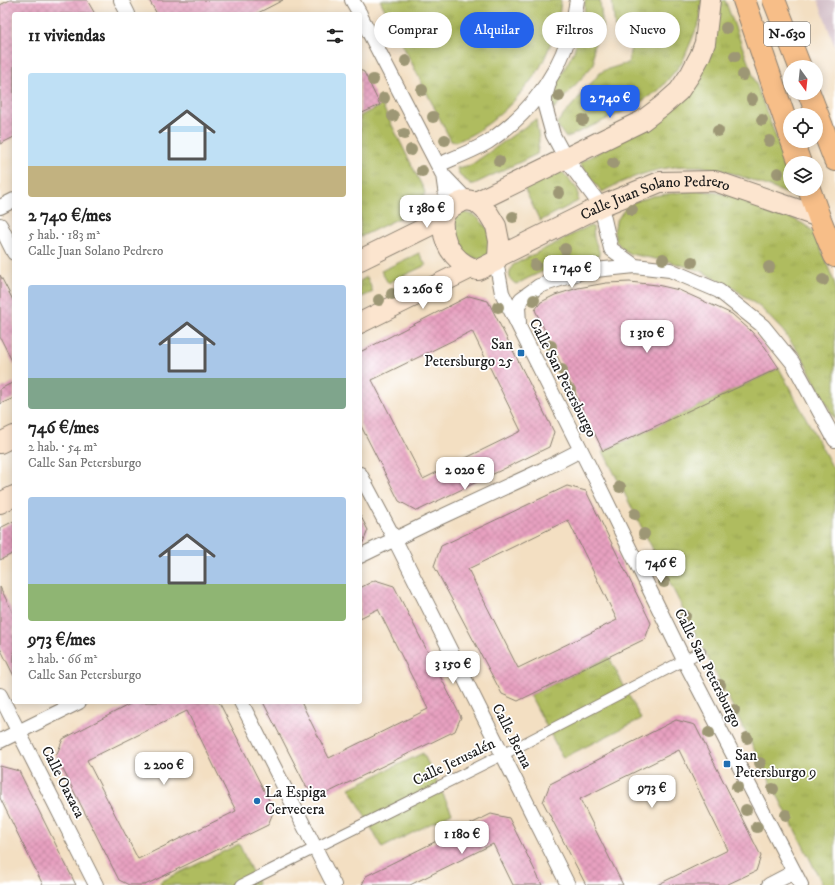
<!DOCTYPE html>
<html lang="es">
<head>
<meta charset="utf-8">
<style>
  :root { --surface:#fff; --page:#f6f6f6; --text:#222; --muted:#767676; --accent:#2563eb }
  body { margin:0; font-family:"IM FELL DW Pica",serif; background:var(--page); color:var(--text); height:100vh; display:flex; flex-direction:column; font-size:15px; white-space:nowrap }
  * { box-sizing:border-box; margin:0 }
  p { font-size:13px; color:var(--muted) }
  .icon { flex:none; width:22px; height:22px; fill:none; stroke:currentColor; stroke-width:2; stroke-linecap:round; stroke-linejoin:round }
  .map { position:relative; flex:1; overflow:hidden }
  .sheet { position:absolute; left:12px; top:12px; width:350px; height:692px; display:flex; flex-direction:column; background:var(--surface); border-radius:4px; box-shadow:0 2px 10px #0003 }
  .sheet>* { flex:none }
  .hud { position:absolute; left:374px; top:12px; width:380px; height:36px; display:flex; gap:8px }
  .needle { width:26px; rotate:165deg }
  .controls { position:absolute; left:783px; top:60px; display:grid; gap:8px }
  .controls a { display:grid; place-items:center; width:40px; height:40px; border-radius:50%; background:var(--surface); box-shadow:0 2px 10px #0003; font-size:20px }
  .price { position:absolute; translate:-50% -34px; padding:0 9px; border-radius:8px; background:#fff; color:#222; font-size:13px; line-height:26px; filter:drop-shadow(0 1px 2px #0008) }
  .price::after { content:''; position:absolute; left:50%; top:24px; width:12px; height:9px; margin-left:-6px; background:inherit; clip-path:polygon(0 0,100% 0,50% 100%) }
  .price.current { background:var(--accent); color:#fff }
  ul { padding:0; list-style:none }
  li { display:grid; align-content:center; gap:8px; height:212px; padding:0 16px }
  li span { display:grid; place-items:center; height:124px; border-radius:4px; color:#555 }
  li>.icon { margin-inline-start:auto }
  span .icon { width:72px; height:72px; fill:#fffc; stroke-width:1 }
  li b { font-size:17px }
  h2 { display:flex; justify-content:space-between; align-items:center; height:48px; padding:0 16px; font-size:17px }
  .tag { padding:0 14px; border-radius:18px; background:var(--surface); box-shadow:0 2px 10px #0003; font-size:14px; line-height:36px }
  .tag.current { background:var(--accent); color:#fff }
  .map>svg:first-child { display:block }
</style>
</head>
<body>
<div class="map">
<svg width="835" height="885" viewBox="0 0 835 885">
  <defs>
    <pattern id="grass-tufts" width="24" height="20" patternUnits="userSpaceOnUse"><rect width="24" height="20" fill="#afbc5e"/><path d="M3 7l-1-3M5 7V3M7 7l1-3M15 17l-1-3M17 17v-4M19 17l1-3" fill="none" stroke="#96a151"/></pattern>
    <pattern id="building-cross-hatch" width="8" height="8" patternUnits="userSpaceOnUse"><rect width="8" height="8" fill="#e7a0c0"/><path d="M0 0l8 8M0 8l8-8" fill="none" stroke="#c689a4"/></pattern>
  </defs>
  <rect width="100%" height="100%" fill="#fff"/>
  <filter id="ink" filterUnits="userSpaceOnUse"><feTurbulence type="fractalNoise" baseFrequency=".025" numOctaves="2"/><feDisplacementMap in="SourceGraphic" scale="8" xChannelSelector="R" yChannelSelector="G"/><feConvolveMatrix kernelMatrix="1 2 1 2 8 2 1 2 1" color-interpolation-filters="sRGB"/></filter>
  <filter id="wash" filterUnits="userSpaceOnUse"><feTurbulence type="fractalNoise" baseFrequency=".012" numOctaves="4" result="noise"/><feDisplacementMap in="SourceGraphic" scale="16" xChannelSelector="R" yChannelSelector="G"/><feGaussianBlur stdDeviation="0.9" result="paint"/><feColorMatrix in="noise" values="0 0 0 0 0 0 0 0 0 0 0 0 0 0 0 0 0 1.4 0 .05"/><feComposite in="paint" operator="in"/></filter>
  <g filter="url(#wash)">
    <rect width="100%" height="100%" fill="#f3dfc2"/>
    <path fill="#d2bdc6" d="M818,0H835V47Z"/>
    <path fill="url(#grass-tufts)" stroke="#666c3d" d="M380,0H561C560,19 548,56 537,72C518,100 487,131 455,142L451,141Z
      M585,0H600L603,31L593,47L594,64L554,109L552,92L574,51L584,15Z
      M612,0H702L700,20L682,63L659,90L631,108L566,138L556,124L600,73L605,70L628,63L632,42L621,32L615,28Z
      M725,0L790,175V189H796L799,198C770,188 741,174 711,168C673,161 635,174 602,192L579,163L662,117L719,2Z
      M382,105L425,192L420,208L360,237V116Z
      M536,119L539,140L537,154L472,185L460,176L457,168L471,165Z
      M561,170L578,190V201L540,221L524,188Z
      M697,190C727,193 750,200 778,212C791,218 803,222 814,232L835,284V420L802,357L783,331L761,308L732,287L701,271L671,262L630,254L623,249L616,241L614,232L616,222L623,211L631,203L653,196Z
      M462,212L475,215L484,224L491,234V250L483,259C459,260 453,237 453,218Z
      M589,226L593,227L594,238L600,254L598,256C576,257 553,266 533,276C527,278 522,282 516,284C508,280 508,273 513,265Z
      M419,253L426,265L388,283L381,271Z
      M367,277L373,292L360,298V281Z
      M779,368L835,472V885H823L603,451Z
      M609,657L641,719L563,758L530,695Z
      M423,753L452,813L382,848L350,788Z
      M239,844L258,885H161L160,882Z"/>
    <g id="blocks">
      <path fill="url(#building-cross-hatch)" fill-rule="evenodd" d="M10,0H87L95,14H14V137L0,144V5Z
        M149,0H283L256,14H157Z
        M360,70L364,72L380,105L360,114Z
        M0,275L14,302V365L0,337Z
        M630,282L657,285L679,290L732,314L751,331L765,347L779,368L603,451L535,310L541,302L555,295L578,288L606,283Z
        M469,296L488,301L554,432L549,447L417,511L399,501L360,424V352ZM472,331L521,431L423,479L372,380Z
        M14,382V398L0,404V389Z
        M567,486L586,491L651,623L645,639L518,701L502,694L434,566L441,546ZM568,520L617,620L518,668L468,569Z
        M360,515L368,530L362,545L360,546Z
        M14,521V553L0,560V528Z
        M375,580L394,586L461,717L455,731L323,795L306,786L263,702H301L329,758L428,709L378,609L360,618V588Z
        M0,587L14,615V676L0,648Z
        M134,702H219L274,810L268,825L145,885H129L119,880L56,756L63,739ZM187,711L236,811L138,859L87,760Z
        M676,720L695,725L761,856L756,871L726,885H657L728,850L679,750L580,799L623,885H586L543,802L550,784Z
        M0,766L19,771L76,885H43L0,798Z
        M491,814L509,818L542,885H513L493,844L410,885H362L366,876Z"/>
    </g>
  </g>
  <g filter="url(#ink)">
    <use href="#blocks" fill-opacity="0" stroke="#887e6f" stroke-width="1"/>
    <g fill="none" stroke-linecap="round" stroke-linejoin="round">
      <defs>
        <path id="pedestrian" d="M241,885L502,755L700,652"/>
        <path id="minor" d="M121,0L128,14
          M352,0L360,14
          M360,15L443,175L448,210
          M549,83L545,97V106L553,135L566,159L601,206L611,249L635,266
          M438,165C454,158 473,151 488,142C538,108 569,60 577,0
          M443,175L467,200
          M0,207L14,200
          M0,225L14,253
          M496,261L502,293L599,486L684,660L801,885
          M519,323L518,307L521,299L539,286L585,271L635,266L670,270L719,291L763,326L793,363L835,440
          M360,474L395,540L568,885
          M360,556L428,523L542,470L581,450
          M0,695L96,885
          M241,702L334,885
          M0,741L79,702
          M769,885L794,872"/>
        <g id="secondary">
          <path d="M467,200L476,202L488,213L496,226L499,241L498,257L496,261L478,270C459,265 445,249 443,228C443,225 442,221 443,219C446,208 457,203 467,200Z"/>
          <path d="M476,202L642,121L662,106L679,91L691,73L700,56L705,43L710,0"/>
          <path id="s1" d="M498,257L601,206L660,182L715,181L819,217"/>
          <path d="M360,260L443,219"/>
          <path d="M360,323L471,268"/>
          <path d="M0,443L14,436"/>
          <path d="M0,503L14,496"/>
        </g>
        <path id="trunk" d="M744,0L790,134
          M774,0L800,67
          M809,93L835,160
          M792,141L800,163
          M809,189L819,217L835,256"/>
      </defs>
      <use href="#pedestrian" stroke="#887e6f" stroke-width="12"/>
      <use href="#minor" stroke="#887e6f" stroke-width="16"/>
      <use href="#secondary" stroke="#887e6f" stroke-width="22"/>
      <use href="#trunk" stroke="#887e6f" stroke-width="24"/>
      <use href="#pedestrian" stroke="#fff" stroke-width="10"/>
      <use href="#minor" stroke="#fff" stroke-width="14"/>
      <use href="#secondary" stroke="#fce5cf" stroke-width="20"/>
      <use href="#trunk" stroke="#f7be88" stroke-width="22"/>
    </g>
    <g fill="#9d9775">
      <circle cx="726" cy="28" r="6"/>
      <circle cx="735" cy="56" r="6"/>
      <circle cx="406" cy="61" r="6"/>
      <circle cx="743" cy="75" r="6"/>
      <circle cx="373" cy="80" r="6"/>
      <circle cx="422" cy="90" r="6"/>
      <circle cx="559" cy="96" r="6"/>
      <circle cx="384" cy="98" r="6"/>
      <circle cx="752" cy="99" r="6"/>
      <circle cx="393" cy="116" r="6"/>
      <circle cx="433" cy="117" r="6"/>
      <circle cx="583" cy="120" r="6"/>
      <circle cx="762" cy="120" r="6"/>
      <circle cx="718" cy="131" r="6"/>
      <circle cx="404" cy="134" r="6"/>
      <circle cx="445" cy="140" r="6"/>
      <circle cx="769" cy="141" r="6"/>
      <circle cx="411" cy="150" r="6"/>
      <circle cx="499" cy="161" r="6"/>
      <circle cx="613" cy="163" r="6"/>
      <circle cx="422" cy="171" r="6"/>
      <circle cx="778" cy="173" r="6"/>
      <circle cx="559" cy="193" r="6"/>
      <circle cx="428" cy="208" r="6"/>
      <circle cx="632" cy="210" r="6"/>
      <circle cx="513" cy="217" r="6"/>
      <circle cx="565" cy="249" r="6"/>
      <circle cx="663" cy="259" r="6"/>
      <circle cx="692" cy="262" r="6"/>
      <circle cx="535" cy="265" r="6"/>
      <circle cx="769" cy="267" r="6"/>
      <circle cx="823" cy="280" r="6"/>
      <circle cx="408" cy="284" r="6"/>
      <circle cx="392" cy="294" r="6"/>
      <circle cx="379" cy="300" r="6"/>
      <circle cx="534" cy="300" r="6"/>
      <circle cx="498" cy="307" r="6"/>
      <circle cx="551" cy="346" r="6"/>
      <circle cx="562" cy="370" r="6"/>
      <circle cx="570" cy="390" r="6"/>
      <circle cx="620" cy="487" r="6"/>
      <circle cx="635" cy="514" r="6"/>
      <circle cx="644" cy="534" r="6"/>
      <circle cx="656" cy="556" r="6"/>
      <circle cx="664" cy="582" r="6"/>
      <circle cx="685" cy="616" r="6"/>
      <circle cx="720" cy="685" r="6"/>
      <circle cx="734" cy="710" r="6"/>
      <circle cx="709" cy="733" r="6"/>
      <circle cx="747" cy="738" r="6"/>
      <circle cx="760" cy="763" r="6"/>
      <circle cx="737" cy="787" r="6"/>
      <circle cx="773" cy="789" r="6"/>
      <circle cx="746" cy="810" r="6"/>
      <circle cx="786" cy="815" r="6"/>
      <circle cx="757" cy="827" r="6"/>
    </g>
  </g>
  <g fill="#1f6fb2" stroke="#fff" stroke-width="1.5">
    <rect x="517" y="349" width="8" height="8" rx="2"/>
    <rect x="723" y="760" width="8" height="8" rx="2"/>
    <circle cx="257" cy="801" r="4"/>
  </g>
  <g text-anchor="middle" dominant-baseline="central" stroke-width="3.5" stroke-linejoin="round" paint-order="stroke">
    <rect fill="#fff" stroke="#606060" stroke-width="1" x="764" y="22" width="46" height="24" rx="3"/>
    <g font-size="14" font-weight="bold" fill="#1c1c1c">
      <text x="787" y="34">N-630</text>
    </g>
    <g font-size="15" fill="#1c1c1c" stroke="#fff">
      <text stroke="none"><textPath href="#s1" startOffset="171">Calle Juan Solano Pedrero</textPath></text>
      <text transform="translate(563 378) rotate(63)">Calle San Petersburgo</text>
      <text transform="translate(708 668) rotate(63)">Calle San Petersburgo</text>
      <text transform="translate(512 736) rotate(63)">Calle Berna</text>
      <text transform="translate(454 762) rotate(-26)">Calle Jerusalén</text>
      <text transform="translate(63 782) rotate(63)">Calle Oaxaca</text>
    </g>
    <g font-size="15" fill="#1c1c1c" stroke="#fff" text-anchor="start">
      <text x="513" y="344" text-anchor="end">San<tspan x="513" dy="17">Petersburgo 25</tspan></text>
      <text x="735" y="755">San<tspan x="735" dy="17">Petersburgo 9</tspan></text>
      <text x="265" y="792">La Espiga<tspan x="265" dy="17">Cervecera</tspan></text>
    </g>
  </g>
</svg>
<div class="controls">
<a><svg class="needle" viewBox="-14 -14 28 28"><path d="M0-13l5 13h-10z" fill="#e53935"/><path d="M0 13l5-13h-10z" fill="#767676"/></svg></a>
<a><svg class="icon" aria-label="locate" viewBox="0 0 24 24"><circle cx="12" cy="12" r="6"/><path d="M12 2v4M12 18v4M2 12h4M18 12h4"/></svg></a>
<a><svg class="icon" aria-label="layers" viewBox="0 0 24 24"><path d="M12 4l9 5-9 5-9-5zM3 14l9 5 9-5"/></svg></a>
</div>
<b class="price current" style="left:610px;top:119px">2 740 €</b>
<b class="price" style="left:427px;top:229px">1 380 €</b>
<b class="price" style="left:572px;top:289px">1 740 €</b>
<b class="price" style="left:423px;top:310px">2 260 €</b>
<b class="price" style="left:647px;top:354px">1 310 €</b>
<b class="price" style="left:465px;top:491px">2 020 €</b>
<b class="price" style="left:661px;top:584px">746 €</b>
<b class="price" style="left:453px;top:685px">3 150 €</b>
<b class="price" style="left:164px;top:786px">2 200 €</b>
<b class="price" style="left:652px;top:809px">973 €</b>
<b class="price" style="left:462px;top:855px">1 180 €</b>
<div class="hud">
<a class="tag">Comprar</a>
<a class="tag current">Alquilar</a>
<a class="tag">Filtros</a>
<a class="tag">Nuevo</a>
</div>
<section class="sheet">
<h2>11 viviendas<svg class="icon" aria-label="filters" viewBox="0 0 24 24"><path d="M4 7h16M4 17h16"/><circle cx="9" cy="7" r="2"/><circle cx="15" cy="17" r="2"/></svg></h2>
<ul>
<li><span style="background:linear-gradient(#bfe0f5 75%,#c2b280 0)"><svg class="icon" aria-label="home" viewBox="0 0 24 24"><path d="M3 11l9-7 9 7M6 9v11h12V9"/></svg></span><div><b>2 740 €/mes</b><p>5 hab. · 183 m²</p><p>Calle Juan Solano Pedrero</p></div></li>
<li><span style="background:linear-gradient(#a9c7e8 75%,#7fa58c 0)"><svg class="icon" aria-label="home" viewBox="0 0 24 24"><path d="M3 11l9-7 9 7M6 9v11h12V9"/></svg></span><div><b>746 €/mes</b><p>2 hab. · 54 m²</p><p>Calle San Petersburgo</p></div></li>
<li><span style="background:linear-gradient(#a9c7e8 70%,#8fb573 0)"><svg class="icon" aria-label="home" viewBox="0 0 24 24"><path d="M3 11l9-7 9 7M6 9v11h12V9"/></svg></span><div><b>973 €/mes</b><p>2 hab. · 66 m²</p><p>Calle San Petersburgo</p></div></li>
</ul>
</section>
</div>
</body>
</html>
